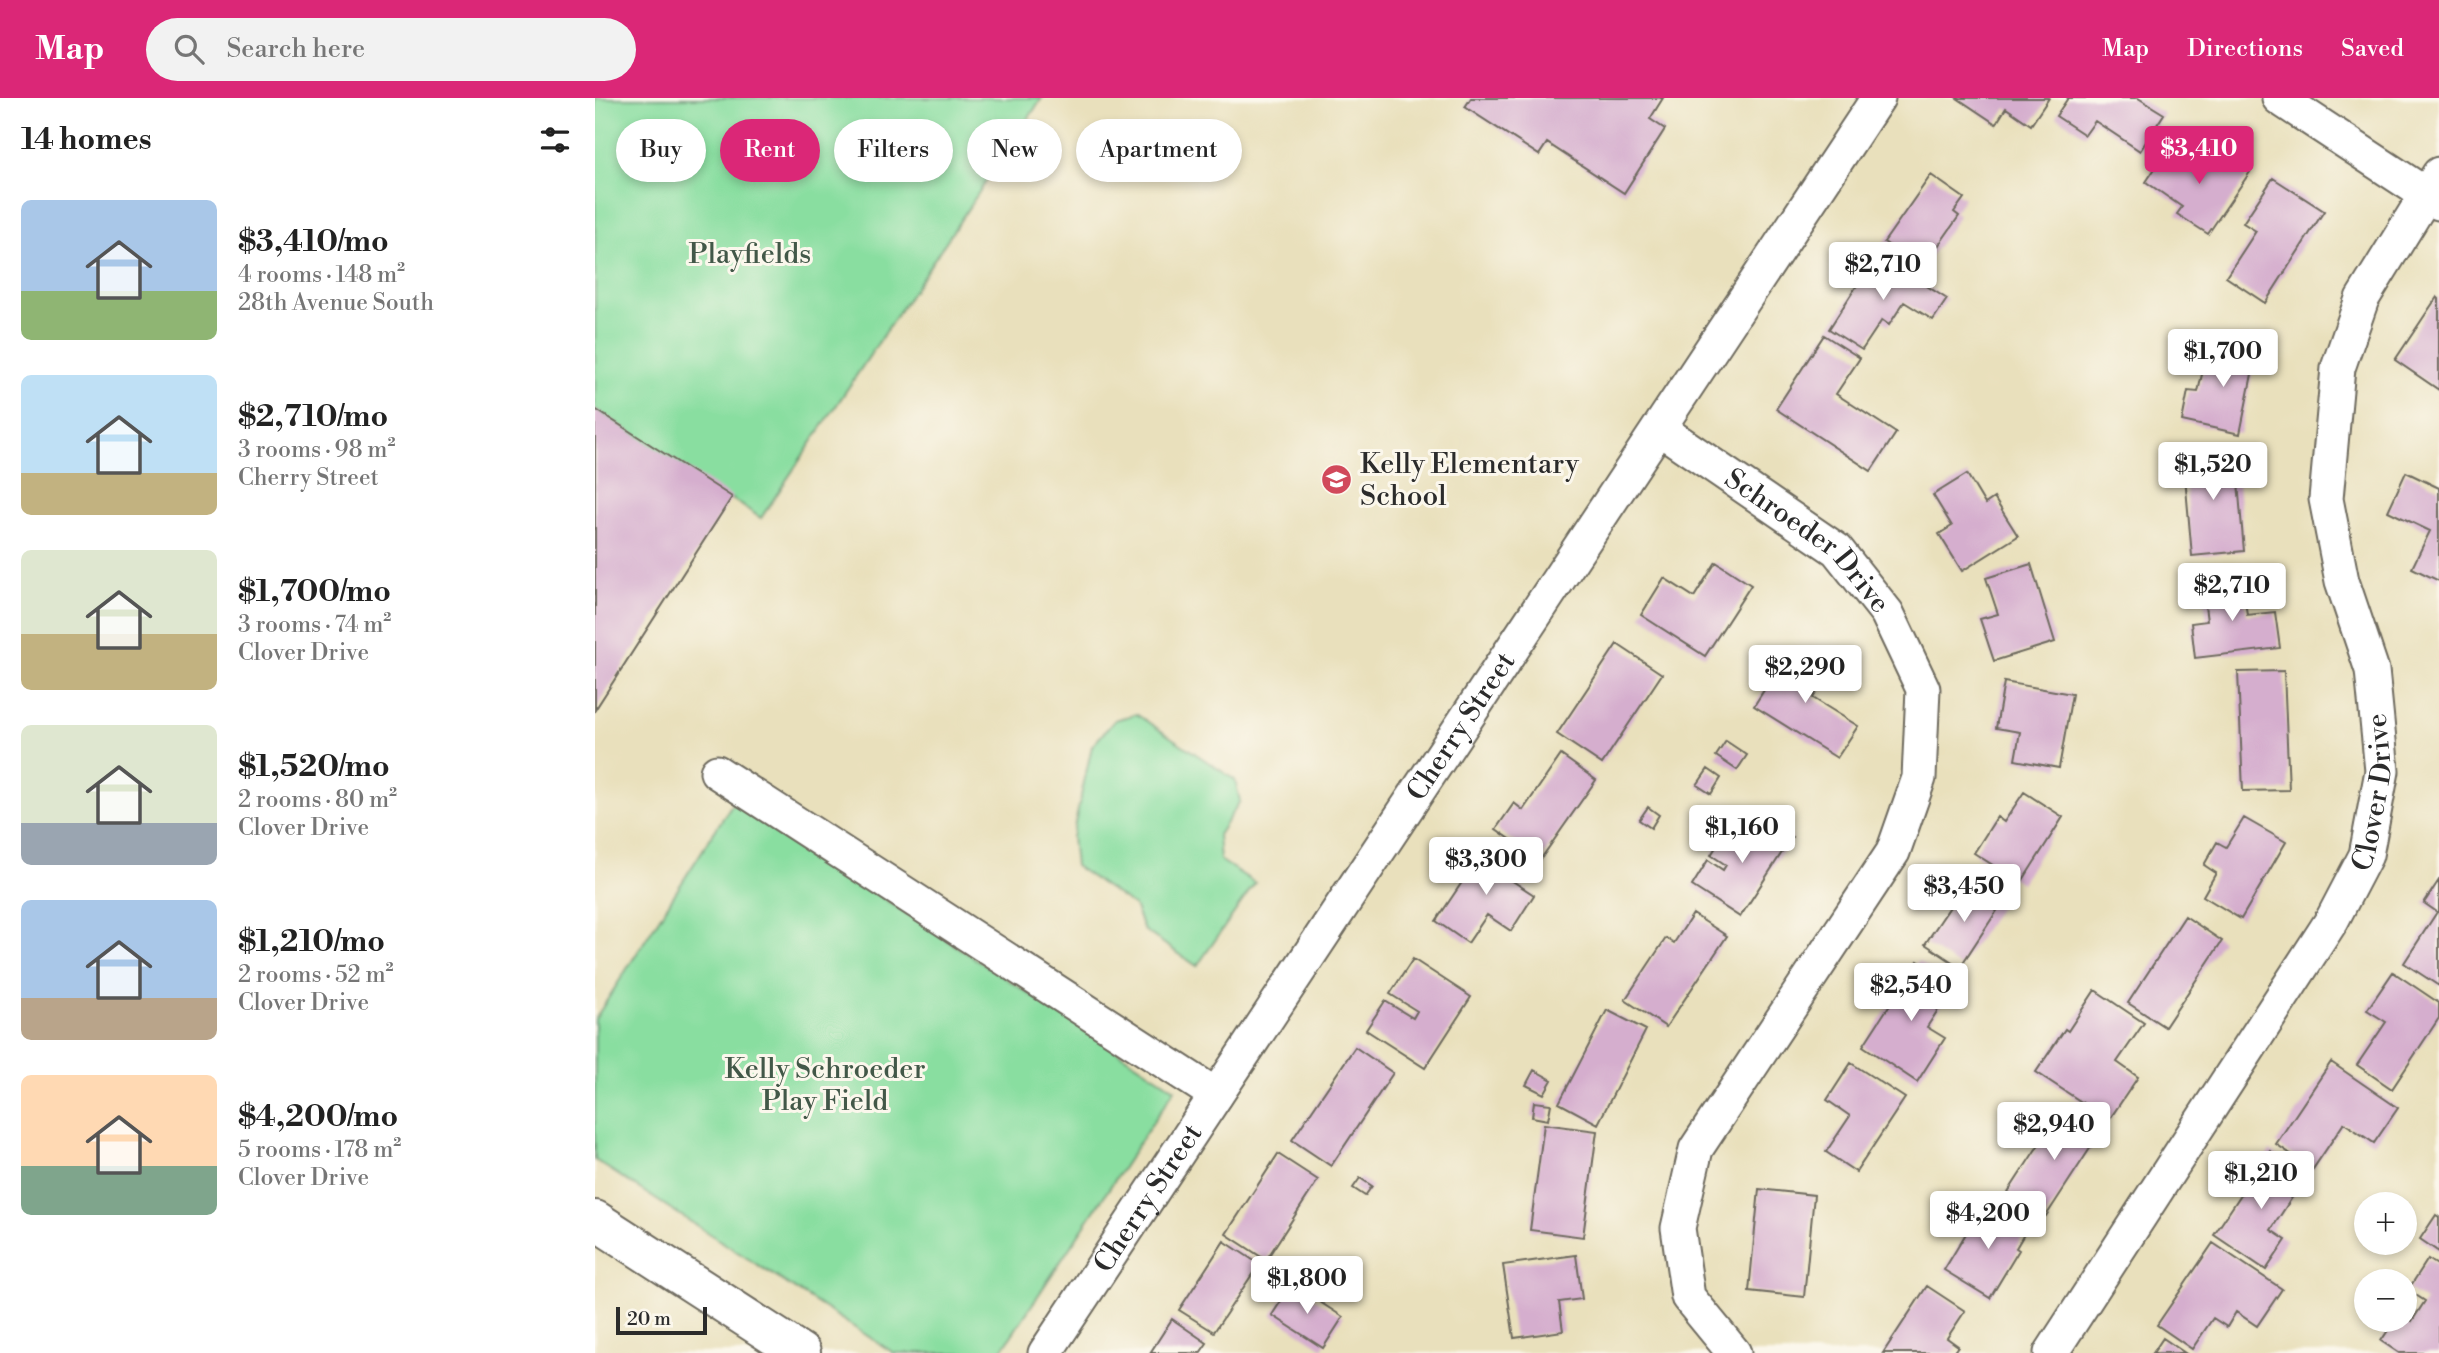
<!DOCTYPE html>
<html lang="en">
<head>
<meta charset="utf-8">
<style>
  :root { --surface:#fff; --page:#f2f2f2; --text:#222; --muted:#767676; --accent:#db2777 }
  body { margin:0; font-family:"Libre Bodoni",serif; background:var(--page); color:var(--text); height:100vh; display:flex; flex-direction:column; font-size:26px; white-space:nowrap }
  * { box-sizing:border-box; margin:0 }
  p { font-size:23px; color:var(--muted) }
  .icon { flex:none; width:38px; height:38px; fill:none; stroke:currentColor; stroke-width:2; stroke-linecap:round; stroke-linejoin:round }
  .map { position:relative; flex:1; overflow:hidden }
  .sheet { display:flex; flex-direction:column; background:var(--surface); width:595px }
  .sheet>* { flex:none }
  .banner { position:absolute; left:21px; top:21px; width:665px; height:63px; display:flex; gap:14px }
  .controls { position:absolute; left:1759px; top:1094px; display:grid; gap:14px }
  .controls a { display:grid; place-items:center; width:63px; height:63px; border-radius:50%; background:var(--surface); box-shadow:0 4px 10px #0003; font-size:35px }
  .scale { position:absolute; left:21px; bottom:18px; width:91px; box-sizing:border-box; padding-left:7px; border:4px solid #2b2b2b; border-top:0; font-size:19px; line-height:24px; white-space:nowrap; color:#2b2b2b; -webkit-text-stroke:5px #fbf7ec; paint-order:stroke }
  .price { position:absolute; translate:-50% -60px; padding:0 16px; border-radius:7px; background:#fff; color:#222; font-size:23px; line-height:46px; filter:drop-shadow(0 2px 4px #0008) }
  .price::after { content:''; position:absolute; left:50%; top:42px; width:21px; height:16px; margin-left:-10px; background:inherit; clip-path:polygon(0 0,100% 0,50% 100%) }
  .price.on { background:var(--accent); color:#fff }
  ul { padding:0; list-style:none }
  li { display:flex; align-items:center; gap:21px; height:175px; padding:0 21px }
  li span { display:grid; place-items:center; flex:none; width:196px; height:140px; border-radius:10px; color:#555 }
  li>.icon { margin-inline-start:auto }
  span .icon { width:84px; height:84px; fill:#fffc; stroke-width:1 }
  li b { font-size:30px }
  h2 { display:flex; justify-content:space-between; align-items:center; height:84px; padding:0 21px; font-size:30px }
  .pill { padding:0 24px; border-radius:32px; background:var(--surface); box-shadow:0 4px 10px #0003; font-size:24px; line-height:63px }
  .pill.on { background:var(--accent); color:#fff }
  header { display:flex; align-items:center; gap:42px; box-sizing:border-box; height:98px; padding:0 35px; background:var(--accent); color:#fff }
  header strong { font-size:33px }
  nav { display:flex; gap:38px; margin-inline-start:auto; font-size:24px }
  .search { width:490px; height:63px; background:var(--page); display:flex; align-items:center; gap:18px; box-sizing:border-box; padding:0 24px; border-radius:38px; color:var(--muted); font-size:26px }
  main { display:flex; flex:1; min-height:0 }
  .map>svg:first-child { display:block }
</style>
</head>
<body>
<header>
<strong>Map</strong>
<div class="search"><svg class="icon" aria-label="search" viewBox="0 0 24 24"><circle cx="10" cy="10" r="6"/><path d="M15 15l6 6"/></svg>Search here</div>
<nav><a>Map</a><a>Directions</a><a>Saved</a></nav>
</header>
<main>
<section class="sheet">
<h2>14 homes<svg class="icon" aria-label="filters" viewBox="0 0 24 24"><path d="M4 7h16M4 17h16"/><circle cx="9" cy="7" r="2"/><circle cx="15" cy="17" r="2"/></svg></h2>
<ul>
<li><span style="background:linear-gradient(#a9c7e8 65%,#8fb573 0)"><svg class="icon" aria-label="home" viewBox="0 0 24 24"><path d="M3 11l9-7 9 7M6 9v11h12V9"/></svg></span><div><b>$3,410/mo</b><p>4 rooms · 148 m²</p><p>28th Avenue South</p></div></li>
<li><span style="background:linear-gradient(#bfe0f5 70%,#c2b280 0)"><svg class="icon" aria-label="home" viewBox="0 0 24 24"><path d="M3 11l9-7 9 7M6 9v11h12V9"/></svg></span><div><b>$2,710/mo</b><p>3 rooms · 98 m²</p><p>Cherry Street</p></div></li>
<li><span style="background:linear-gradient(#dfe7d0 60%,#c2b280 0)"><svg class="icon" aria-label="home" viewBox="0 0 24 24"><path d="M3 11l9-7 9 7M6 9v11h12V9"/></svg></span><div><b>$1,700/mo</b><p>3 rooms · 74 m²</p><p>Clover Drive</p></div></li>
<li><span style="background:linear-gradient(#dfe7d0 70%,#9aa5b1 0)"><svg class="icon" aria-label="home" viewBox="0 0 24 24"><path d="M3 11l9-7 9 7M6 9v11h12V9"/></svg></span><div><b>$1,520/mo</b><p>2 rooms · 80 m²</p><p>Clover Drive</p></div></li>
<li><span style="background:linear-gradient(#a9c7e8 70%,#b9a48a 0)"><svg class="icon" aria-label="home" viewBox="0 0 24 24"><path d="M3 11l9-7 9 7M6 9v11h12V9"/></svg></span><div><b>$1,210/mo</b><p>2 rooms · 52 m²</p><p>Clover Drive</p></div></li>
<li><span style="background:linear-gradient(#ffd9b3 65%,#7fa58c 0)"><svg class="icon" aria-label="home" viewBox="0 0 24 24"><path d="M3 11l9-7 9 7M6 9v11h12V9"/></svg></span><div><b>$4,200/mo</b><p>5 rooms · 178 m²</p><p>Clover Drive</p></div></li>
</ul>
</section>
<div class="map">
<svg width="1844" height="1255" viewBox="0 0 1844 1255">
  <rect width="100%" height="100%" fill="#fbf7ec"/>
  <filter id="ink" filterUnits="userSpaceOnUse"><feTurbulence type="fractalNoise" baseFrequency=".0143" numOctaves="2"/><feDisplacementMap in="SourceGraphic" scale="14" xChannelSelector="R" yChannelSelector="G"/><feConvolveMatrix kernelMatrix="1 2 1 2 8 2 1 2 1" color-interpolation-filters="sRGB"/></filter>
  <filter id="wash" filterUnits="userSpaceOnUse"><feTurbulence type="fractalNoise" baseFrequency=".00686" numOctaves="4" result="noise"/><feDisplacementMap in="SourceGraphic" scale="28" xChannelSelector="R" yChannelSelector="G"/><feGaussianBlur stdDeviation="1.57" result="paint"/><feColorMatrix in="noise" values="0 0 0 0 0 0 0 0 0 0 0 0 0 0 0 0 0 1.4 0 .05"/><feComposite in="paint" operator="in"/></filter>
  <g filter="url(#wash)">
    <rect width="100%" height="100%" fill="#e9e0bc"/>
    <path fill="#89dea0" stroke="#5a8466" stroke-width="2" d="M0,0H447L166,420L0,311Z
      M541,616L640,682L645,703L623,737L625,762L660,785L602,868L549,832L539,808L480,768L477,739L497,648L520,622Z
      M139,703L580,991L405,1255H299L0,1062V921Z"/>
    <g id="blocks">
      <path fill="#d5aece" d="M876,0H1068L1055,21L1070,31L1029,95L952,45L944,57L870,9Z
        M1362,0H1454L1436,27L1411,10L1401,26Z
        M1473,0H1543L1569,16L1545,53L1500,23L1490,37L1461,18Z
        M1616,49L1655,74L1613,136L1582,116L1587,109L1551,84L1573,51L1602,70Z
        M1336,77L1369,100L1359,114L1364,118L1327,171L1289,144Z
        M1678,80L1729,113L1670,205L1631,179L1661,133L1648,125Z
        M1282,156L1352,201L1338,222L1309,204L1294,227L1287,222L1267,252L1234,231Z
        M1842,199L1844,201V292L1800,262Z
        M1229,237L1265,260L1241,296L1301,335L1276,373L1181,311Z
        M1619,242L1662,251L1645,336L1587,323L1593,293L1603,294L1608,272L1614,271Z
        M0,311L137,399L0,612Z
        M1640,350L1649,453L1597,458L1588,355Z
        M1811,374L1844,390V483L1817,470L1835,433L1793,413Z
        M1372,376L1390,406L1399,400L1423,438L1367,473L1344,436L1357,428L1338,397Z
        M1121,464L1156,487L1110,558L1046,517L1069,480L1099,499Z
        M1436,466L1460,544L1399,563L1385,521L1403,516L1391,480Z
        M1647,480L1652,517L1680,514L1685,550L1600,560L1596,525L1612,523L1607,485Z
        M1022,546L1067,576L1007,666L962,636Z
        M1195,551L1233,576L1218,600L1263,628L1242,660L1159,608Z
        M1689,573L1694,692L1648,693L1643,574Z
        M1409,584L1477,596L1464,670L1420,662L1425,634L1401,630Z
        M1131,643L1152,657L1142,672L1121,658Z
        M966,657L1001,682L945,762L901,731L919,705L928,712Z
        M1113,671L1126,680L1116,696L1102,687Z
        M1429,694L1468,719L1426,785L1379,755L1402,719L1409,724Z
        M1053,709L1064,717L1056,730L1044,722Z
        M1161,717L1197,739L1145,819L1097,788L1113,762L1128,772L1131,767L1116,757L1130,735L1143,744Z
        M1649,720L1691,744L1646,821L1608,798L1621,775L1609,767L1622,744L1631,749Z
        M892,747L924,769L916,782L939,797L916,833L892,817L873,845L841,823Z
        M1373,782L1407,805L1365,869L1330,846Z
        M1844,782V888L1809,865L1842,814L1829,805Z
        M1098,816L1132,838L1071,929L1030,902L1071,840L1079,845Z
        M1590,818L1627,843L1570,929L1533,905Z
        M818,861L876,899L830,970L771,932L790,903L818,920L822,913L795,896Z
        M1323,863L1359,887L1332,929L1350,940L1322,984L1268,948Z
        M1798,874L1844,905V920L1797,991L1762,967L1791,924L1772,912Z
        M1500,892L1549,925L1522,964L1543,979L1514,1022L1441,974L1470,931L1473,933Z
        M1012,912L1051,932L1003,1026L964,1005Z
        M760,949L798,975L736,1068L697,1042Z
        M1736,964L1803,1010L1779,1045L1749,1025L1718,1071L1681,1046Z
        M1256,965L1310,1000L1261,1074L1231,1054L1255,1018L1232,1002Z
        M939,972L957,982L949,996L931,987Z
        M939,1004L956,1006L953,1022L937,1019Z
        M1467,1011L1505,1035L1451,1118L1413,1094Z
        M949,1026L1002,1033L988,1139L935,1132Z
        M1675,1053L1711,1078L1676,1132L1691,1142L1671,1172L1619,1137Z
        M683,1056L723,1082L671,1162L631,1136Z
        M765,1080L777,1088L770,1098L758,1090Z
        M1164,1091L1219,1097L1209,1199L1154,1193Z
        M1401,1105L1435,1126L1421,1150L1424,1152L1395,1200L1349,1172L1378,1124L1386,1130Z
        M1841,1117L1844,1119V1154L1825,1141Z
        M629,1143L664,1166L619,1234L584,1212Z
        M1618,1145L1687,1191L1662,1228L1641,1214L1632,1229L1618,1220L1597,1251L1562,1227Z
        M981,1157L987,1201L964,1204L968,1233L919,1240L908,1167Z
        M1833,1161L1844,1168V1255H1804L1786,1243L1800,1222H1810V1217L1817,1223L1830,1203L1813,1192Z
        M681,1181L692,1188L684,1201L673,1194Z
        M697,1186L748,1219L728,1250L677,1217Z
        M1332,1188L1370,1213L1352,1240L1363,1248L1358,1255H1288Z
        M577,1221L612,1245L605,1255H555Z
        M1568,1240L1590,1255H1558Z"/>
    </g>
  </g>
  <g filter="url(#ink)">
    <use href="#blocks" fill-opacity="0" stroke="#6e6a5e" stroke-width="2"/>
    <g fill="none" stroke-linecap="round" stroke-linejoin="round">
      <defs>
        <g id="minor">
          <path d="M1684,0L1844,105"/>
          <path id="s1" d="M1065,331L1242,452L1292,515L1328,591L1324,680L1298,754L1101,1051L1083,1130L1093,1199L1139,1255"/>
          <path d="M122,674L621,997"/>
          <path id="s2" d="M450,1255L1283,0"/>
          <path id="s3" d="M1456,1255L1737,822L1771,757L1787,673L1777,572L1747,483L1731,401L1743,270L1767,201L1844,76"/>
        </g>
        <path id="tertiary" d="M0,1122L206,1255"/>
      </defs>
      <use href="#minor" stroke="#6e6a5e" stroke-width="37"/>
      <use href="#tertiary" stroke="#6e6a5e" stroke-width="42"/>
      <use href="#minor" stroke="#fff" stroke-width="33"/>
      <use href="#tertiary" stroke="#fff" stroke-width="38"/>
    </g>
  </g>
  <defs>
    <symbol id="school-disc" viewBox="-11 -11 22 22"><circle r="9.5" fill="#d1495b" stroke="#fbf7ec"/><path d="M0-5L7-2L0 1L-7-2ZM-4 1L0 2.5L4 1V4Q0 6-4 4Z" fill="#fff"/></symbol>
  </defs>
  <g fill-rule="evenodd">
    <use href="#school-disc" x="724" y="364" width="35" height="35"/>
  </g>
  <g text-anchor="middle" dominant-baseline="central" stroke-width="6" stroke-linejoin="round" paint-order="stroke">
    <g font-size="28" fill="#425848" stroke="#fbf7ec">
      <text x="155" y="156">Playfields</text>
      <text x="230" y="971">Kelly Schroeder<tspan x="230" dy="32">Play Field</tspan></text>
    </g>
    <g font-size="28" fill="#2b2b2b" stroke="#fbf7ec" text-anchor="start">
      <text x="765" y="366">Kelly Elementary<tspan x="765" dy="32">School</tspan></text>
    </g>
    <g font-size="28" fill="#2b2b2b" stroke="#fbf7ec">
      <text stroke="none"><textPath href="#s1" startOffset="186">Schroeder Drive</textPath></text>
      <text stroke="none"><textPath href="#s2" startOffset="752">Cherry Street</textPath></text>
      <text stroke="none"><textPath href="#s3" startOffset="653">Clover Drive</textPath></text>
      <text stroke="none"><textPath href="#s2" startOffset="186">Cherry Street</textPath></text>
    </g>
  </g>
</svg>
<div class="controls">
<a>+</a>
<a>−</a>
</div>
<div class="scale">20 m</div>
<b class="price on" style="left:1604px;top:88px">$3,410</b>
<b class="price" style="left:1288px;top:204px">$2,710</b>
<b class="price" style="left:1628px;top:291px">$1,700</b>
<b class="price" style="left:1618px;top:404px">$1,520</b>
<b class="price" style="left:1637px;top:525px">$2,710</b>
<b class="price" style="left:1210px;top:607px">$2,290</b>
<b class="price" style="left:1147px;top:767px">$1,160</b>
<b class="price" style="left:891px;top:799px">$3,300</b>
<b class="price" style="left:1369px;top:826px">$3,450</b>
<b class="price" style="left:1316px;top:925px">$2,540</b>
<b class="price" style="left:1459px;top:1064px">$2,940</b>
<b class="price" style="left:1666px;top:1113px">$1,210</b>
<b class="price" style="left:1393px;top:1153px">$4,200</b>
<b class="price" style="left:712px;top:1218px">$1,800</b>
<div class="banner">
<a class="pill">Buy</a>
<a class="pill on">Rent</a>
<a class="pill">Filters</a>
<a class="pill">New</a>
<a class="pill">Apartment</a>
</div>
</div>
</main>
</body>
</html>
